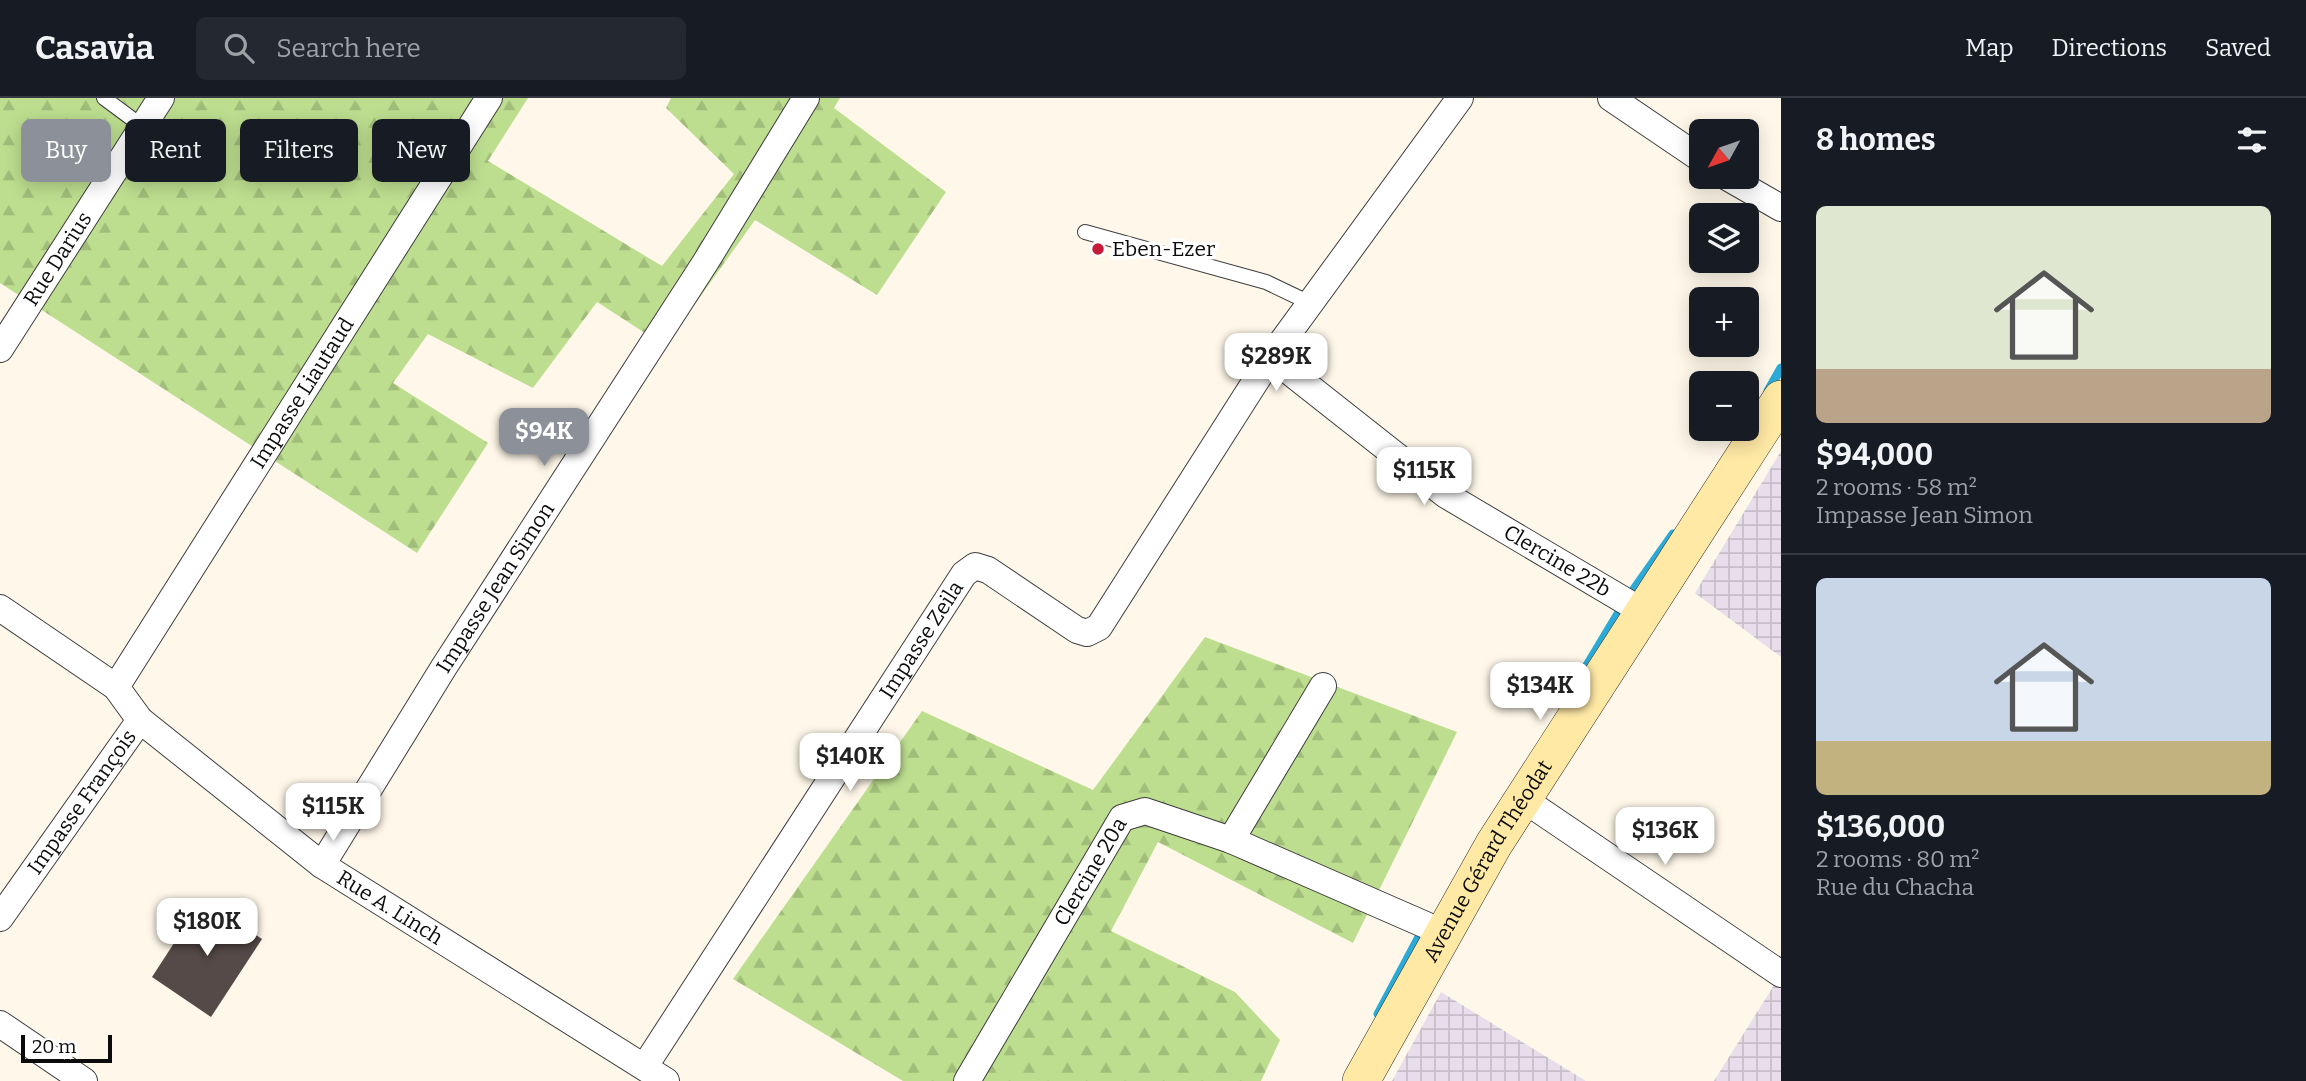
<!DOCTYPE html>
<html lang="en">
<head>
<meta charset="utf-8">
<style>
  :root { --surface:#171b24; --page:#242831; --text:#f1f3f6; --muted:#9ea1a6; --line:#363941; --accent:#8c9099 }
  body { margin:0; font-family:Bitter,serif; background:var(--page); color:var(--text); height:100vh; display:flex; flex-direction:column; font-size:26px; white-space:nowrap }
  * { box-sizing:border-box; margin:0 }
  p { font-size:23px; color:var(--muted) }
  .icon { flex:none; width:38px; height:38px; fill:none; stroke:currentColor; stroke-width:2; stroke-linecap:round; stroke-linejoin:round }
  .map { position:relative; flex:1; overflow:hidden }
  .panel { display:flex; flex-direction:column; background:var(--surface); width:525px }
  .panel>* { flex:none }
  .hud { position:absolute; left:21px; top:21px; width:665px; height:63px; display:flex; gap:14px }
  .needle { width:46px; rotate:230deg }
  .tools { position:absolute; left:1689px; top:21px; display:grid; gap:14px }
  .tools a { display:grid; place-items:center; width:70px; height:70px; border-radius:10px; background:var(--surface); box-shadow:0 4px 18px #0003; font-size:35px }
  .scale { position:absolute; left:21px; bottom:18px; width:91px; box-sizing:border-box; padding-left:7px; border:4px solid #0b0b0b; border-top:0; font-size:19px; line-height:24px; white-space:nowrap; color:#0b0b0b; -webkit-text-stroke:5px #fff; paint-order:stroke }
  .price { position:absolute; translate:-50% -60px; padding:0 16px; border-radius:14px; background:#fff; color:#222; font-size:23px; line-height:46px; filter:drop-shadow(0 2px 4px #0008) }
  .price::after { content:''; position:absolute; left:50%; top:42px; width:21px; height:16px; margin-left:-10px; background:inherit; clip-path:polygon(0 0,100% 0,50% 100%) }
  .price.active { background:var(--accent); color:#fff }
  ul { padding:0; list-style:none }
  li { display:grid; align-content:center; gap:14px; height:371px; padding:0 35px }
  li+li { border-top:2px solid var(--line) }
  li span { display:grid; place-items:center; height:217px; border-radius:10px; color:#555 }
  li>.icon { margin-inline-start:auto }
  span .icon { width:126px; height:126px; fill:#fffc; stroke-width:1 }
  li b { font-size:30px }
  h2 { display:flex; justify-content:space-between; align-items:center; height:84px; padding:0 35px; font-size:30px }
  .chip { padding:0 24px; border-radius:10px; background:var(--surface); box-shadow:0 4px 18px #0003; font-size:24px; line-height:63px }
  .chip.active { background:var(--accent); color:#fff }
  header { display:flex; align-items:center; gap:42px; box-sizing:border-box; height:98px; padding:0 35px; background:var(--surface); border-bottom:2px solid var(--line) }
  header strong { font-size:33px }
  nav { display:flex; gap:38px; margin-inline-start:auto; font-size:24px }
  .search { width:490px; height:63px; background:var(--page); display:flex; align-items:center; gap:18px; box-sizing:border-box; padding:0 24px; border-radius:10px; color:var(--muted); font-size:26px }
  main { display:flex; flex:1; min-height:0 }
  .map>svg:first-child { display:block }
</style>
</head>
<body>
<header>
<strong>Casavia</strong>
<div class="search"><svg class="icon" aria-label="search" viewBox="0 0 24 24"><circle cx="10" cy="10" r="6"/><path d="M15 15l6 6"/></svg>Search here</div>
<nav><a>Map</a><a>Directions</a><a>Saved</a></nav>
</header>
<main>
<div class="map">
<svg width="1781" height="983" viewBox="0 0 1781 983">
  <defs>
    <pattern id="industrial-grid" width="8" height="8" patternUnits="userSpaceOnUse" patternTransform="scale(1.75)"><rect width="8" height="8" fill="#e8deeb"/><path d="M0 4h8M4 0v8" fill="none" stroke="#c6bdc8"/></pattern>
    <pattern id="forest-firs" width="22" height="20" patternUnits="userSpaceOnUse" patternTransform="scale(1.75)"><rect width="22" height="20" fill="#bdde8f"/><path d="M5 1l3.5 6h-7zM16 11l3.5 6h-7z" fill="#a1bd7a"/></pattern>
  </defs>
  <rect width="100%" height="100%" fill="#fff8ea"/>
  <path fill="url(#industrial-grid)" d="M1781,353V559L1695,495Z
    M1776,884L1781,887V983H1714Z
    M1441,894L1586,983H1392Z"/>
  <path fill="url(#forest-firs)" d="M0,0H528L488,63L662,168L734,76L666,10L671,0H840L834,10L946,94L877,197L755,122L665,248L597,204L533,290L428,236L393,285L488,345L417,455L0,185Z
    M1205,539L1457,634L1353,845L1158,744L1111,833L1235,894L1280,942L1261,983H903L733,881L922,613L1093,692Z"/>
  <g fill="none" stroke-linecap="round" stroke-linejoin="round">
    <path stroke="#2caad7" stroke-width="9" d="M1768,293L1781,270
      M1634,491L1673,436
      M1580,579L1622,509
      M1378,916L1420,837"/>
  </g>
  <path fill="#554a47" d="M202,802L262,841L211,919L152,879Z"/>
  <g fill="none" stroke-linecap="round" stroke-linejoin="round">
    <defs>
      <path id="lane" d="M104,0L143,29
        M1085,134L1266,184L1310,205"/>
      <g id="street">
        <path d="M1611,0L1701,61"/>
        <path d="M1727,79L1781,110"/>
        <path id="s1" d="M0,251L161,0"/>
        <path id="s2" d="M1271,259L1446,397L1642,513"/>
        <path id="s3" d="M0,510L116,589L140,622L322,767L666,983"/>
        <path id="s4" d="M116,589L489,0"/>
        <path d="M1523,701L1781,876"/>
        <path d="M1231,742L1323,588"/>
        <path id="s5" d="M322,767L444,569L705,165L806,0"/>
        <path id="s6" d="M0,820L140,622"/>
        <path d="M0,926L84,983"/>
        <path id="s7" d="M645,968L964,476L975,468L988,472L1077,532L1087,535L1099,529L1271,259L1460,0"/>
        <path id="s8" d="M967,983L1122,720L1145,713L1231,742L1444,835"/>
      </g>
      <g id="secondary">
        <path id="s9" d="M1361,983L1494,746L1781,301"/>
      </g>
    </defs>
    <use href="#lane" stroke="#3e3e3e" stroke-width="16"/>
    <use href="#street" stroke="#3e3e3e" stroke-width="28"/>
    <use href="#secondary" stroke="#2d2d2d" stroke-width="38"/>
    <use href="#lane" stroke="#fff" stroke-width="14"/>
    <use href="#street" stroke="#fff" stroke-width="26"/>
    <use href="#secondary" stroke="#ffe9a5" stroke-width="37"/>
  </g>
  <circle fill="#c51a39" stroke="#fff" stroke-width="2.5" cx="1098" cy="151" r="7"/>
  <g text-anchor="middle" dominant-baseline="central" stroke-width="7" stroke-linejoin="round" paint-order="stroke">
    <g font-size="21" fill="#0b0b0b" stroke="#fff" text-anchor="start">
      <text x="1112" y="151">Eben-Ezer</text>
    </g>
    <g font-size="21" fill="#0b0b0b" stroke="#fff">
      <text stroke="none"><textPath href="#s1" startOffset="107">Rue Darius</textPath></text>
      <text stroke="none"><textPath href="#s4" startOffset="348">Impasse Liautaud</textPath></text>
      <text stroke="none"><textPath href="#s2" startOffset="352">Clercine 22b</textPath></text>
      <text stroke="none"><textPath href="#s5" startOffset="327">Impasse Jean Simon</textPath></text>
      <text stroke="none"><textPath href="#s7" startOffset="508">Impasse Zeila</textPath></text>
      <text stroke="none"><textPath href="#s6" startOffset="142">Impasse François</textPath></text>
      <text stroke="none"><textPath href="#s9" startOffset="254">Avenue Gérard Théodat</textPath></text>
      <text stroke="none"><textPath href="#s8" startOffset="243">Clercine 20a</textPath></text>
      <text stroke="none"><textPath href="#s3" startOffset="494">Rue A. Linch</textPath></text>
    </g>
  </g>
</svg>
<div class="tools">
<a><svg class="needle" viewBox="-14 -14 28 28"><path d="M0-13l5 13h-10z" fill="#e53935"/><path d="M0 13l5-13h-10z" fill="#9ea1a6"/></svg></a>
<a><svg class="icon" aria-label="layers" viewBox="0 0 24 24"><path d="M12 4l9 5-9 5-9-5zM3 14l9 5 9-5"/></svg></a>
<a>+</a>
<a>−</a>
</div>
<div class="scale">20 m</div>
<b class="price" style="left:1276px;top:295px">$289K</b>
<b class="price active" style="left:544px;top:370px">$94K</b>
<b class="price" style="left:1424px;top:409px">$115K</b>
<b class="price" style="left:1540px;top:624px">$134K</b>
<b class="price" style="left:850px;top:695px">$140K</b>
<b class="price" style="left:333px;top:745px">$115K</b>
<b class="price" style="left:1665px;top:769px">$136K</b>
<b class="price" style="left:207px;top:860px">$180K</b>
<div class="hud">
<a class="chip active">Buy</a>
<a class="chip">Rent</a>
<a class="chip">Filters</a>
<a class="chip">New</a>
</div>
</div>
<section class="panel">
<h2>8 homes<svg class="icon" aria-label="filters" viewBox="0 0 24 24"><path d="M4 7h16M4 17h16"/><circle cx="9" cy="7" r="2"/><circle cx="15" cy="17" r="2"/></svg></h2>
<ul>
<li><span style="background:linear-gradient(#dfe7d0 75%,#b9a48a 0)"><svg class="icon" aria-label="home" viewBox="0 0 24 24"><path d="M3 11l9-7 9 7M6 9v11h12V9"/></svg></span><div><b>$94,000</b><p>2 rooms · 58 m²</p><p>Impasse Jean Simon</p></div></li>
<li><span style="background:linear-gradient(#c9d6e8 75%,#c2b280 0)"><svg class="icon" aria-label="home" viewBox="0 0 24 24"><path d="M3 11l9-7 9 7M6 9v11h12V9"/></svg></span><div><b>$136,000</b><p>2 rooms · 80 m²</p><p>Rue du Chacha</p></div></li>
</ul>
</section>
</main>
</body>
</html>
